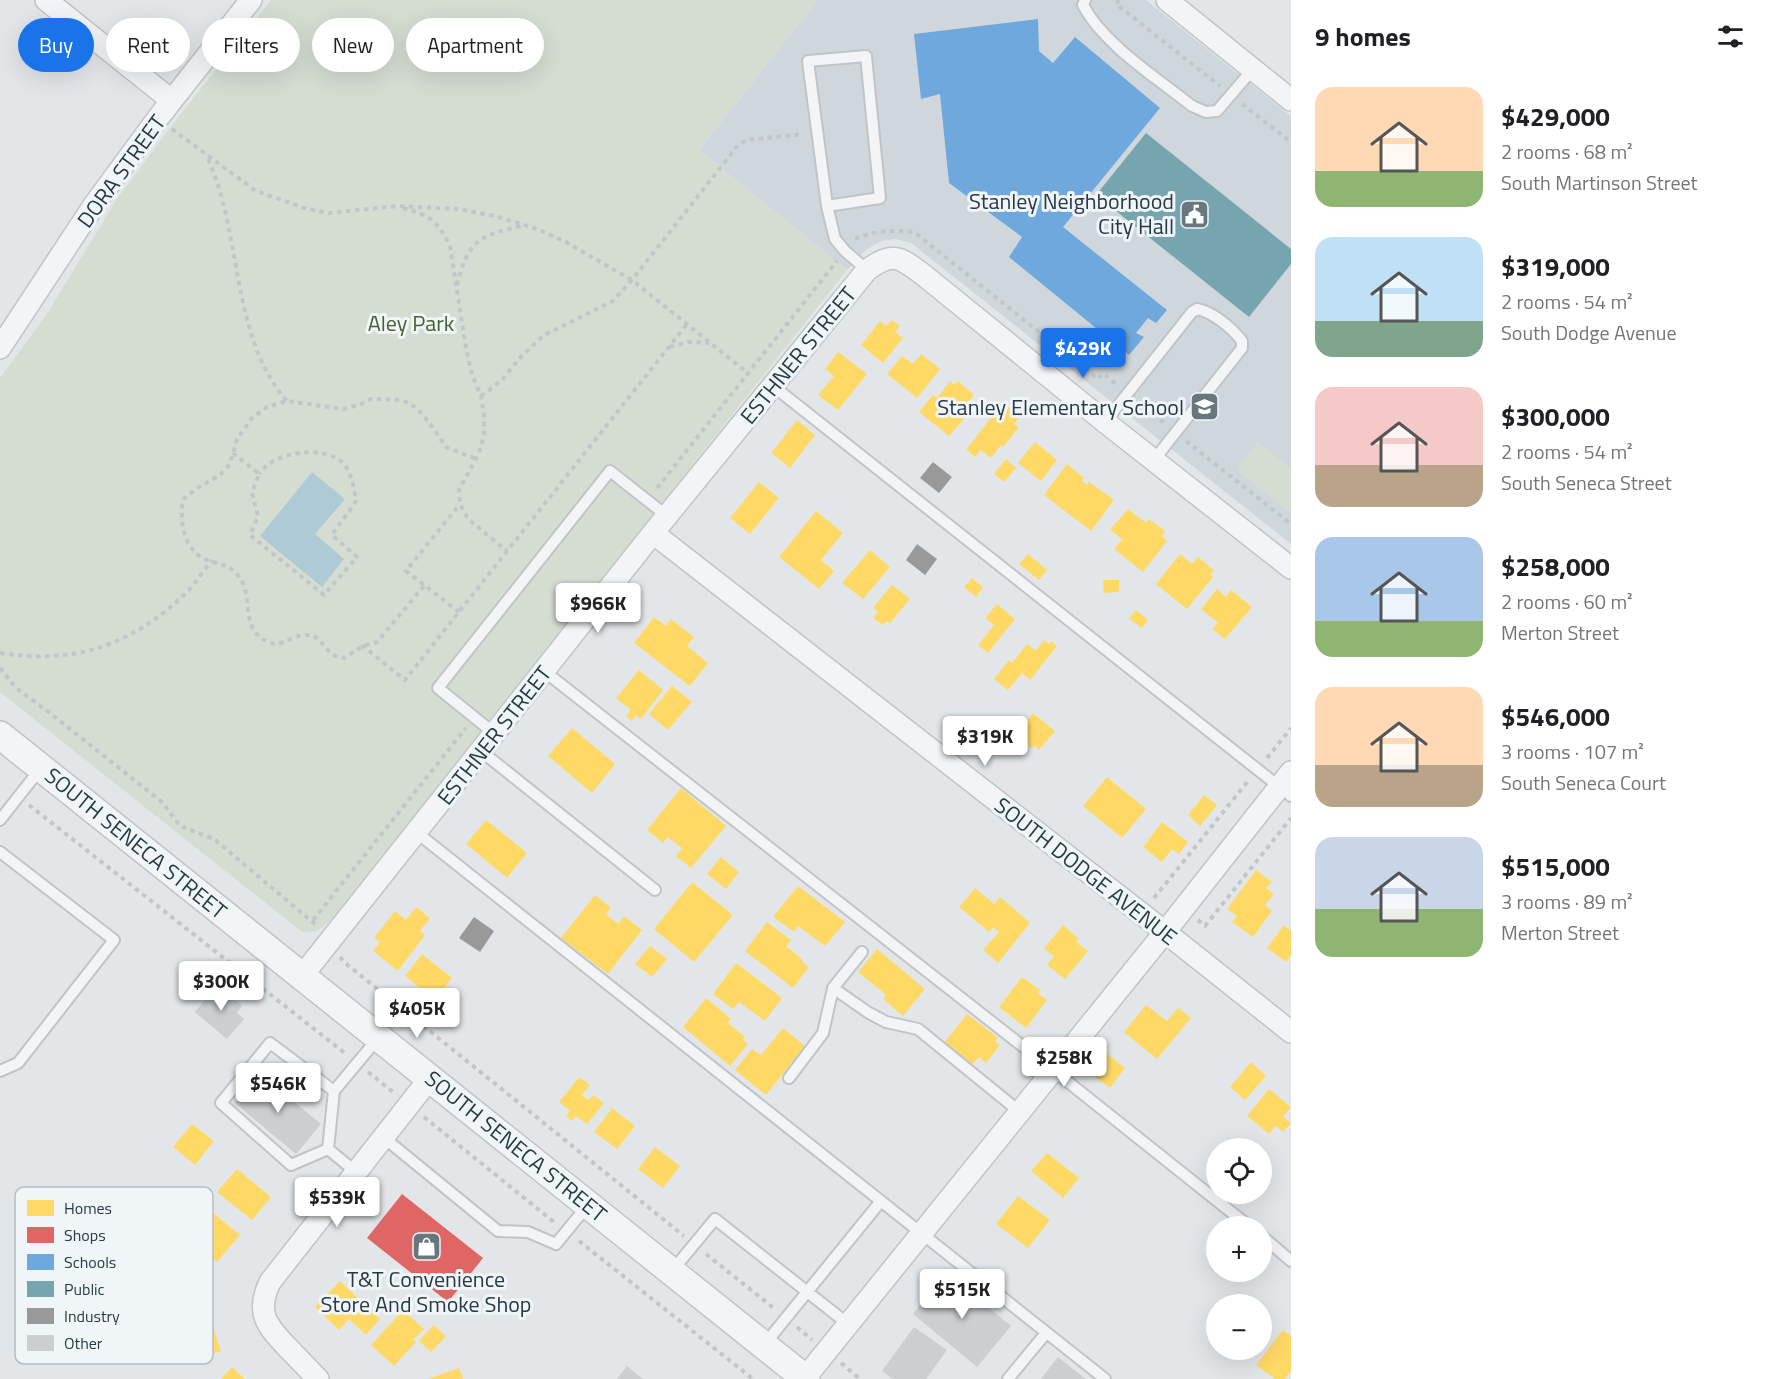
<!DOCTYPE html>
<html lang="en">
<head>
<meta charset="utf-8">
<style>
  :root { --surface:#fff; --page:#f2f2f2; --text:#202124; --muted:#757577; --accent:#1a73e8 }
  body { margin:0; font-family:"Titillium Web",sans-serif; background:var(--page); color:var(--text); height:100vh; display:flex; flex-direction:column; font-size:22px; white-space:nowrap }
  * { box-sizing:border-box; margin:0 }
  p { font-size:20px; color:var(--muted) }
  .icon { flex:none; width:33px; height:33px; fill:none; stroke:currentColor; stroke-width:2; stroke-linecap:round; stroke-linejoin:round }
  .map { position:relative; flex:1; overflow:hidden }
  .sheet { display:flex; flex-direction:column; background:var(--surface); width:480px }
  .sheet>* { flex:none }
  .guide { position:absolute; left:18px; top:18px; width:570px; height:54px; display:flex; gap:12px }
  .controls { position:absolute; left:1206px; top:1138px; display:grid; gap:12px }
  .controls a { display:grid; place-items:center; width:66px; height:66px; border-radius:50%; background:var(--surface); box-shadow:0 6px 24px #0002; font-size:30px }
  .price { position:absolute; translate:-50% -51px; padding:0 14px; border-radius:6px; background:#fff; color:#222; font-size:20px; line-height:39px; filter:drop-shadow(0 2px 3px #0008) }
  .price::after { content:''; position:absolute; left:50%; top:36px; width:18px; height:14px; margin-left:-9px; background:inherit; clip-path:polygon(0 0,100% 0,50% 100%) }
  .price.on { background:var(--accent); color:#fff }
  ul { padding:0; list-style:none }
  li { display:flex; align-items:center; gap:18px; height:150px; padding:0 24px }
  li span { display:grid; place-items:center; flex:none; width:168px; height:120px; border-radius:18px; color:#555 }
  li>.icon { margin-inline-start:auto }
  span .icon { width:72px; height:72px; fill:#fffc; stroke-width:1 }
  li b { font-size:26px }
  h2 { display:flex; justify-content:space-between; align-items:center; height:72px; padding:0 24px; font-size:26px }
  .chip { padding:0 21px; border-radius:27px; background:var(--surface); box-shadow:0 6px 24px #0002; font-size:21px; line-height:54px }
  .chip.on { background:var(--accent); color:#fff }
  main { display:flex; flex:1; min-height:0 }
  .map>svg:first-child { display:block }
</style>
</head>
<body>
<main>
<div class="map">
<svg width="1291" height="1379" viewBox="0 0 1291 1379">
  <rect width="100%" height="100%" fill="#e2e6e8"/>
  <path fill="#d0d7dc" d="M818,0H1146L1291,116V544L911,243L896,239L882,241L867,249L847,270L699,150Z"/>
  <path fill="#d5ddd3" d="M271,0H818L699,150L847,270L331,920C321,929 315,934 302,932L0,692V378L45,317L117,199L176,120Z
    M1258,442L1291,469V513L1236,469Z"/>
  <path fill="#aecbd5" d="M312,472L345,499L315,534L344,559L322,587L260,536Z"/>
  <path fill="#ffd966" d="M891,320L900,326L895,332L903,338L883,363L861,345L880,321L886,326Z
    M838,352L867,374L838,410L818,395L834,376L825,369Z
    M921,354L940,369L917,398L887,374L902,356L913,364Z
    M950,381L954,385L958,381L974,395L958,414L964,419L949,436L919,412L933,395L937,398Z
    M1007,406L1020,416L1014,424L1019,427L1003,447L1001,445L991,458L981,450L975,457L966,450L996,411L1000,414Z
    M797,420L815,435L790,468L771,453Z
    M1035,442L1057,460L1041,481L1018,463Z
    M1006,459L1016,468L1004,482L994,474Z
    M1067,464L1084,478L1082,481L1087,485L1089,482L1114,500L1091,531L1044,495Z
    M759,482L779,498L750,534L730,518Z
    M1128,509L1146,523L1149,519L1165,531L1162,536L1167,541L1143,572L1114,549L1122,539L1110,530Z
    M816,511L843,533L821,560L834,571L819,589L779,557Z
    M870,550L890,567L863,599L842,583Z
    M1028,554L1047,570L1039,580L1019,564Z
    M1180,554L1192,564L1198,557L1214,570L1210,575L1213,577L1187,609L1156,584Z
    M972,578L983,587L976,597L964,587Z
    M1103,580H1119V592L1104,593Z
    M892,585L910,599L890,623L887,621L883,625L873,618L878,612L873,608Z
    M1217,589L1226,597L1231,590L1252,607L1225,639L1212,629L1218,623L1201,609Z
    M997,604L1015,619L988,653L978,645L994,625L985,618Z
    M1136,610L1148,620L1142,628L1129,619Z
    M654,617L666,626L671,619L694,637L687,646L708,663L690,686L634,643Z
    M1044,640L1049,644L1051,641L1057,646L1030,680L1022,673L1008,690L994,679L1009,660L1012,663L1027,644L1036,651Z
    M639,670L663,690L641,719L636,715L632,721L626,716L631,710L616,698Z
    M672,686L692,702L668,730L649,714Z
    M1033,713L1055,731L1039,750L1034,745L1031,748L1015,735Z
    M572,728L615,764L592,793L548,756Z
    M1107,777L1146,809L1122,838L1083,806Z
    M681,788L726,826L691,868L676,856L682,848L668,837L663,843L647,830Z
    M1204,795L1217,805L1200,826L1188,815Z
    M486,820L527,853L507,878L466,844Z
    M1162,822L1188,842L1179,854L1172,849L1162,862L1143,847Z
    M721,857L739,872L726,889L707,874Z
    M1256,870L1272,882L1266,888L1274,894L1265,905L1272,911L1253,937L1232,922L1237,916L1227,909Z
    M692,882L733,915L694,962L654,929Z
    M798,886L845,922L825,946L798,926L794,932L773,917Z
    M975,888L994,904L1000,897L1030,923L998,963L983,950L999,932L993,927L989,932L959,907Z
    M595,895L611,908L606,914L618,924L624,916L642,930L608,974L561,938Z
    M416,907L430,918L420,931L425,935L398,971L373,951L380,942L374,938L395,911L406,920Z
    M767,922L791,940L786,946L803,960L802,962L809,967L793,988L745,951Z
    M1063,925L1079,939L1076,942L1088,951L1065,979L1047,965L1054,956L1044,949Z
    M1284,925L1291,931V955L1286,962L1267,948Z
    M650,946L667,959L652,977L635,964Z
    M877,949L925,989L903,1016L883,999L886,995L858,972Z
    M422,954L452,978L435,1000L405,976Z
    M736,963L782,998L765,1021L739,1002L733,1009L713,994Z
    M1022,977L1040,990L1038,993L1047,1000L1026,1028L999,1007Z
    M706,998L731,1019L728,1023L745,1037L743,1040L748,1044L730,1066L683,1027Z
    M1146,1005L1167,1021L1178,1008L1191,1018L1157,1059L1124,1032Z
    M967,1014L998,1038L995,1041L1000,1045L986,1063L979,1057L972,1065L944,1043Z
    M783,1028L805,1046L766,1095L735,1070L752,1049L761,1055Z
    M1107,1054L1125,1068L1110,1088L1091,1074Z
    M1251,1062L1266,1076L1245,1100L1230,1087Z
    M579,1077L590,1085L582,1095L589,1100L593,1095L604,1103L587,1124L576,1116L572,1121L566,1116L570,1111L559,1102Z
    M1269,1089L1291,1107L1283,1117L1291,1123L1283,1132L1276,1126L1269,1134L1247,1116Z
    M612,1108L635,1126L617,1149L594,1132Z
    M192,1124L214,1141L195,1165L173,1147Z
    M655,1147L680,1166L663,1188L638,1169Z
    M1047,1153L1079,1178L1063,1198L1031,1171Z
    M237,1169L271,1197L252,1220L217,1192Z
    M1018,1196L1050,1220L1028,1248L996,1224Z
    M213,1213L240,1235L217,1262L191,1241Z
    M340,1281L380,1319L366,1335L349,1319L339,1330L315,1307Z
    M403,1310L424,1329L413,1340L416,1342L394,1366L371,1345Z
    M211,1320L221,1351L188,1362L178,1331Z
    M434,1325L446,1336L431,1352L419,1341Z
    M1283,1330L1291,1336V1371L1285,1379H1275L1256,1365Z
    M232,1367L245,1379H221Z
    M459,1368L463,1379H428Z"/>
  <path fill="#e06666" d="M402,1194L483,1258L448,1302L367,1238Z"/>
  <path fill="#6fa8dc" d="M1038,19L1039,51L1053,63L1075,37L1160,108L1063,227L1167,310L1156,323L1148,318L1136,333L1144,337L1129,355L1009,257L1022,237L949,183L940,94L921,99L914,34Z"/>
  <path fill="#76a5af" d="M1146,133L1291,249V264L1249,317L1096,195Z"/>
  <path fill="#999" d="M933,462L952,477L939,493L920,478Z
    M917,544L937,559L925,575L906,560Z
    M474,917L494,931L480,952L459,938Z"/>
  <path fill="#cbcfd1" d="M217,985L242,1006L237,1013L244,1019L227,1039L195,1012Z
    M260,1074L321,1124L296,1154L235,1103Z
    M946,1273L1011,1326L977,1367L913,1314Z
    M914,1327L947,1350L926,1379H893L882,1371Z
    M1058,1357L1086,1379H1041Z
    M627,1366L643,1379H617Z"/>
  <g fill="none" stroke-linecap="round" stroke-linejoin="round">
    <defs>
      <path id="service" d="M1085,0L1083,5C1104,45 1157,78 1192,106L1206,112L1217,111L1253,69
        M827,206L880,198L866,56L808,61L827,206L835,239L845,251L867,270
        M773,386L1291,796
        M1105,422L1192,312L1197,309C1213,312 1232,328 1242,341V348L1154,460
        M544,671L1053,1070L1250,1227
        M495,734L438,688L610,471L667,516
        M481,751L655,890
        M0,820L41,768
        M416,832L1105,1379
        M0,852L114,940L18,1063L0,1071
        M862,952L833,988L869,1013L886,1022L918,1029L1020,1112
        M789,1078L823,1033L833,988
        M334,1091L270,1043L221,1103L291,1165L328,1149L334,1091L379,1037
        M383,1137L498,1231L528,1232L556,1244L588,1205
        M328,1149L356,1172
        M1262,1236L1291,1261
        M672,1271L715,1219L848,1324
        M764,1345L881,1201
        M1008,1379L1046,1333"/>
      <path id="minor" d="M46,0L171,100
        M1167,0L1291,100
        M0,348L94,205L158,118L251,0
        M653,533L1165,932L1291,1032
        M302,976L653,533L867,270C895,250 901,258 926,277L1105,422L1291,568
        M318,1379C308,1369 298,1358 288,1348C267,1326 255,1313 270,1282L430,1078
        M804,1379L1165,932L1291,772"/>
      <path id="tertiary" d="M0,735L806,1379"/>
    </defs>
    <use href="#service" stroke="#c0c4c6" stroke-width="14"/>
    <use href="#minor" stroke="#c0c4c6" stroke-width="24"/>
    <use href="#tertiary" stroke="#c0c4c6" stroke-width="30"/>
    <path stroke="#c1c6c8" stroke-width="4" stroke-dasharray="4.5 4.5" stroke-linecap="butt" d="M1119,0L1116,4L1220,86
      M1242,104L1291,142
      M172,129L256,191L307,209L329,213L397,206L458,209L495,216L534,228L564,241L632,280L749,374
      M208,159C243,235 230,336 287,401
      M403,208C429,215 438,221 450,246L466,348L472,375L481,396L484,415V435L479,453L459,490L460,504L468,519L507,551
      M855,239C875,230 893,230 914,232L1098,379L1103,373L1117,385
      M457,285C468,241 479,235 522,226
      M670,347L689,342L709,343
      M481,396L502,380L519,359L544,335L613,301L632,280L739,144L747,140L803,134
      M1139,403L1164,423
      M1186,441L1291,524
      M233,453L259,474L252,493L258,516L250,535L324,595L357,557L332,535L356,501C354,488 351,469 341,461C320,445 273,452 259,474
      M657,488L837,261
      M424,586L377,642L363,646L344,658C341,657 334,656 332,654C323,647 320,635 307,635C294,634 282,648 268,642C239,629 254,598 240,578C228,561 216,566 201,557C182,544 180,520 183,499L199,487L220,475L230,464L237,439L252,418L267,407L287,401L343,409L359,405L371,399L402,400L417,408L431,425L446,447L476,459
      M459,612L406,571L460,504
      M362,647L363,646L405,680L687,324
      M0,653C74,664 128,647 183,596C194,586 202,572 212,560
      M0,668L16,688L46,710L162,802L180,826L214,839L316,925
      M1267,758L1291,728
      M29,805L346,1054
      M1154,898L1249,780
      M313,920L466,728
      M1198,920L1205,926L1291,818
      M340,957L344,962L684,1236
      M368,1072L393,1092
      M424,1117L554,1222
      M579,1241L753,1379
      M706,1254L775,1309
      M797,1327L812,1340
      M841,1363L860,1379"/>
    <use href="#service" stroke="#f2f4f5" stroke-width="10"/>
    <use href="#minor" stroke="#f2f4f5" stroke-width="21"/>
    <use href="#tertiary" stroke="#f2f4f5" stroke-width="27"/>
  </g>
  <defs>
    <symbol id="civic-square" viewBox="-11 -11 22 22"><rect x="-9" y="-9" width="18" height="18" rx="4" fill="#68767d" stroke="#f0f5f8"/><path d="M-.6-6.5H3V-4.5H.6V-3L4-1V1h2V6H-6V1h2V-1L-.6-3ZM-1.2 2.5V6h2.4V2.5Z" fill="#fff"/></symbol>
    <symbol id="school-square" viewBox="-11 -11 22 22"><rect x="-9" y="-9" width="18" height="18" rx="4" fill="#68767d" stroke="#f0f5f8"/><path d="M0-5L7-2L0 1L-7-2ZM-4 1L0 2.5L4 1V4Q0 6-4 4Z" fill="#fff"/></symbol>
    <symbol id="shop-square" viewBox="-11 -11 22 22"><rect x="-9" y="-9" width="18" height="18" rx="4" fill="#68767d" stroke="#f0f5f8"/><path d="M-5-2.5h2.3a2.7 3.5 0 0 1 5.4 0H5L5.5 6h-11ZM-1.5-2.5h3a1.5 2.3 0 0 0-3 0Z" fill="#fff"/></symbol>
  </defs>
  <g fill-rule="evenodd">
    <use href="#civic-square" x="1178" y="198" width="33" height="33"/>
    <use href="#school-square" x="1188" y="390" width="33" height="33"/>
    <use href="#shop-square" x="410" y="1230" width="33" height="33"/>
  </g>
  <g text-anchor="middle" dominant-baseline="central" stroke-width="6" stroke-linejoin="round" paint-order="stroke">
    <g font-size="22" fill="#273944" stroke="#f0f5f8">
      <text transform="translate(121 171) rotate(-54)">DORA STREET</text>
      <text transform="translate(798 355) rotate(-51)">ESTHNER STREET</text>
      <text transform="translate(494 735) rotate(-52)">ESTHNER STREET</text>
      <text transform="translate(136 843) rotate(39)">SOUTH SENECA STREET</text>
      <text transform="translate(1086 871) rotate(38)">SOUTH DODGE AVENUE</text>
      <text transform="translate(516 1146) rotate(39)">SOUTH SENECA STREET</text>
    </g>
    <g font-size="22" fill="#273944" stroke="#f0f5f8" text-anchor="end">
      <text x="1174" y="201">Stanley Neighborhood<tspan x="1174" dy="25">City Hall</tspan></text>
      <text x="1184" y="407">Stanley Elementary School</text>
      <text x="426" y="1279" text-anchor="middle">T&amp;T Convenience<tspan x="426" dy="25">Store And Smoke Shop</tspan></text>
    </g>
    <g font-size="22" fill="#476033" stroke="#f0f5f8">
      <text x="411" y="323">Aley Park</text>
    </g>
  </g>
  <rect x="15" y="1187" width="198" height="177" rx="9" fill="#f0f5f8" stroke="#b4bdc2" stroke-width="1.5"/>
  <rect x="27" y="1200" width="27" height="16" fill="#ffd966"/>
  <rect x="27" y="1227" width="27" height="16" fill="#e06666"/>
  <rect x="27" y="1254" width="27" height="16" fill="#6fa8dc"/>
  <rect x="27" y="1281" width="27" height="16" fill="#76a5af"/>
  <rect x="27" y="1308" width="27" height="16" fill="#999"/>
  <rect x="27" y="1335" width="27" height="16" fill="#cbcfd1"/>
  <g font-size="16" fill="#273944">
    <text x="64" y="1214">Homes</text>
    <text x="64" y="1241">Shops</text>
    <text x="64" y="1268">Schools</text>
    <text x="64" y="1295">Public</text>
    <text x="64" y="1322">Industry</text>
    <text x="64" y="1349">Other</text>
  </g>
</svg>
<div class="controls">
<a><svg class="icon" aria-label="locate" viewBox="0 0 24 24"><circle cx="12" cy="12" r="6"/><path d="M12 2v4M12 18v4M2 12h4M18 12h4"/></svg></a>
<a>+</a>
<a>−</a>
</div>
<b class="price on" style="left:1083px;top:379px">$429K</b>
<b class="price" style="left:598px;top:634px">$966K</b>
<b class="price" style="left:985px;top:767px">$319K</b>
<b class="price" style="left:221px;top:1012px">$300K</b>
<b class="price" style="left:417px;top:1039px">$405K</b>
<b class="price" style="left:1064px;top:1088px">$258K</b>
<b class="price" style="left:278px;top:1114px">$546K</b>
<b class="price" style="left:337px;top:1228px">$539K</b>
<b class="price" style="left:962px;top:1320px">$515K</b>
<div class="guide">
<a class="chip on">Buy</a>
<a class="chip">Rent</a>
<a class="chip">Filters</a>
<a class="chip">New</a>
<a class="chip">Apartment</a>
</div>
</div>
<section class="sheet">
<h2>9 homes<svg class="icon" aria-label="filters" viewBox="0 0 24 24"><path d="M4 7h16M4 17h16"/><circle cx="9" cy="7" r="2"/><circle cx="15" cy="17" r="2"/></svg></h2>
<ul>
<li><span style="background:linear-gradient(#ffd9b3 70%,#8fb573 0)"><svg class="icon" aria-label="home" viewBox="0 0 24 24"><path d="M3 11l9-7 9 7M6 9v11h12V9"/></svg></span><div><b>$429,000</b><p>2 rooms · 68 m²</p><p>South Martinson Street</p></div></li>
<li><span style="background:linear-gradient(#bfe0f5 70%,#7fa58c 0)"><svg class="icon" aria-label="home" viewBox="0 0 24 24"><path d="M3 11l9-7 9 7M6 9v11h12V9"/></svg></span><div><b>$319,000</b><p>2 rooms · 54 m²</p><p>South Dodge Avenue</p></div></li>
<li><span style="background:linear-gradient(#f6c9c9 65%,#b9a48a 0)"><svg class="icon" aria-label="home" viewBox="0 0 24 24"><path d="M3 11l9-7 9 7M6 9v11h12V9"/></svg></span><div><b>$300,000</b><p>2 rooms · 54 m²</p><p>South Seneca Street</p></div></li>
<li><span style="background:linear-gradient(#a9c7e8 70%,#8fb573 0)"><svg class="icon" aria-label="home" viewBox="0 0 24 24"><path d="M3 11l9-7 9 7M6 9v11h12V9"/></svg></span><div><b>$258,000</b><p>2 rooms · 60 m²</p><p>Merton Street</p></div></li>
<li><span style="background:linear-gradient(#ffd9b3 65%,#b9a48a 0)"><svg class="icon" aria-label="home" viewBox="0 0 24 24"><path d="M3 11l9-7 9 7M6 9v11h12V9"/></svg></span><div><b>$546,000</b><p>3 rooms · 107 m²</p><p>South Seneca Court</p></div></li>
<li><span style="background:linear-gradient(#c9d6e8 60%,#8fb573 0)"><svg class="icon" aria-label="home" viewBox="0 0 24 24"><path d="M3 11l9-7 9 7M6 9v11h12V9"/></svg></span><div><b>$515,000</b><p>3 rooms · 89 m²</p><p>Merton Street</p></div></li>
</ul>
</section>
</main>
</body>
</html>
